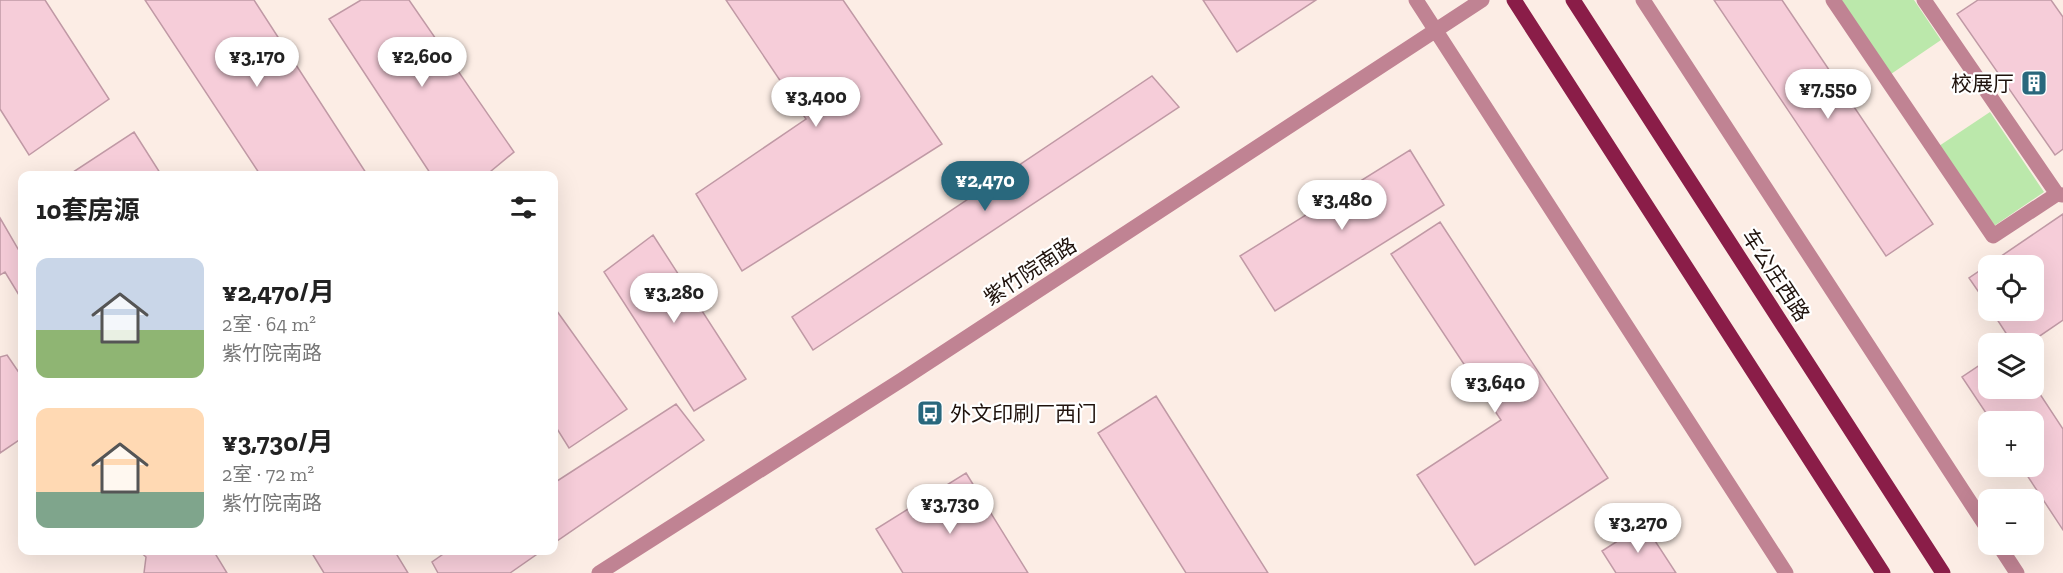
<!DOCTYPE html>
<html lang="zh">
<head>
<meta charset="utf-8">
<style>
  :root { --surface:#fff; --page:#f6f6f6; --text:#222; --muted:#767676; --accent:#29687d }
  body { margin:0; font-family:"Zilla Slab","Noto Sans SC",serif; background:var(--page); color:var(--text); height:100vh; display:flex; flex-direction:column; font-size:22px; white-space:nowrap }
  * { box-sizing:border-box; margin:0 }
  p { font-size:20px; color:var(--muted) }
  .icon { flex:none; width:33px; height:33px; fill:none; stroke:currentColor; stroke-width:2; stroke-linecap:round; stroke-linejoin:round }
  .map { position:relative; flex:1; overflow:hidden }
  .side { position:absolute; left:18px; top:171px; width:540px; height:384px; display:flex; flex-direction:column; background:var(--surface); border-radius:12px; box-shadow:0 6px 24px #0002 }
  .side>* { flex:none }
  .controls { position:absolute; left:1978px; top:255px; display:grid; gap:12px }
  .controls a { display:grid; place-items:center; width:66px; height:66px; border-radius:12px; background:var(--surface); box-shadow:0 6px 24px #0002; font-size:30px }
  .price { position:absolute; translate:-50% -51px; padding:0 14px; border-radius:21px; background:#fff; color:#222; font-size:20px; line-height:39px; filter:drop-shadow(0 2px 3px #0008) }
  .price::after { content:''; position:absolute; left:50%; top:36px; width:18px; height:14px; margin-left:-9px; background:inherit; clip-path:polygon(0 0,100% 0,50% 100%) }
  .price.current { background:var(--accent); color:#fff }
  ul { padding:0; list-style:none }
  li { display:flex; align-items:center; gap:18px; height:150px; padding:0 18px }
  li span { display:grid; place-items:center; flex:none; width:168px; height:120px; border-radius:12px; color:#555 }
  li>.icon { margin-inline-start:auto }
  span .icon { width:72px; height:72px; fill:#fffc; stroke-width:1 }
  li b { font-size:26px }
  h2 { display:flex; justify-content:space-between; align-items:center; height:72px; padding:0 18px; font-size:26px }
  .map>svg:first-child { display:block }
</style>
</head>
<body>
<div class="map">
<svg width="2063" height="573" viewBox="0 0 2063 573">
  <rect width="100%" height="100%" fill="#fcede5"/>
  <path fill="#bbe8ab" d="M1841,0H1914L1941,40L1891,74Z
    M1990,112L2044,192L1994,226L1939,146Z"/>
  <path fill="#f6cdd9" stroke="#c099a5" stroke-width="1.5" d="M0,0H45L109,99L29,155L0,109Z
    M145,0H254L368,176H261Z
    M361,0H409L514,152L485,176H432L329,19Z
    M726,0H843L942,144L742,271L696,194L806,119Z
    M1203,0H1316L1237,52Z
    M1714,0H1782L1933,224L1886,256Z
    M1978,0H2051L2063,17V149L2055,155L1957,14Z
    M1152,76L1179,107L813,350L792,317Z
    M134,132L162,176H67Z
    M1410,150L1444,205L1275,311L1240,256Z
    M2063,214V320L2028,344H2013L1991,310H2034V266H1989V307L1969,278Z
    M0,218L18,249L22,246V300L5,272L0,275Z
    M1440,222L1608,478L1475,565L1417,475L1501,420L1391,254Z
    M653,235L746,379L694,411L604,272Z
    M554,307L627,409L569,448L554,424Z
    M7,355L22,377V438L0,453V357Z
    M1989,359V388H2034V385L2063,429V530L2021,466H2034V422H1992L1962,377Z
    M1156,396L1268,573H1186L1098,433Z
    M676,404L704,440L554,543V483Z
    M966,473L1028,573H903L876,529Z
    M1644,524L1676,573H1616L1602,551Z
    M138,550H213L227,573H144L146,557Z
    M310,550H394L408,573H324Z
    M449,550H543L510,573H438L432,562Z"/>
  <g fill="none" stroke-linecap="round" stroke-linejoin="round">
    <path stroke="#c08393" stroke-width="15" d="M1833,0L1993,236L2057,194
      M1924,0L2057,194L2063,195"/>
    <path stroke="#c08393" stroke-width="15" d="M1416,0L1786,573
      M1643,0L1989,531
      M1998,544L2017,573
      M599,573L903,379L1482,0"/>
    <path stroke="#8a1d48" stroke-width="15" d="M1514,0L1883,573
      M1573,0L1943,573"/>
  </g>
  <defs>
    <symbol id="building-square" viewBox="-11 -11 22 22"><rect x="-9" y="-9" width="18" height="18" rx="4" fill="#29687d" stroke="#fff"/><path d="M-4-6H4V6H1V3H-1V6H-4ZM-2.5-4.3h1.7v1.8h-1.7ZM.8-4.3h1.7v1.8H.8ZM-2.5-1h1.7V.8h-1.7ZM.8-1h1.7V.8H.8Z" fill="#fff"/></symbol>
    <symbol id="bus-square" viewBox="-11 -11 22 22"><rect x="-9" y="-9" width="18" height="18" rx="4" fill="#29687d" stroke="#fff"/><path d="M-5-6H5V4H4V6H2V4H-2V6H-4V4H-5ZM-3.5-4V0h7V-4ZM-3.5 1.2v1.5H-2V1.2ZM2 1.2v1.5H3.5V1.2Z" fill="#fff"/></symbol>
  </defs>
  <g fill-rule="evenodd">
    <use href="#building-square" x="2019" y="68" width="30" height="30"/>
    <use href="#bus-square" x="915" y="398" width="30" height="30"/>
  </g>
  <g text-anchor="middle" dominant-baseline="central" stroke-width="4.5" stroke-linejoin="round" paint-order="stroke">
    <g font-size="21" fill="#20130d" stroke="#fff" text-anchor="end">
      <text x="2014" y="83">校展厅</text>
      <text x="950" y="413" text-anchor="start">外文印刷厂西门</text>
    </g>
    <g font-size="21" fill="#20130d" stroke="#fff">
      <text transform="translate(1030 271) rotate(-33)">紫竹院南路</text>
      <text transform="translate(1776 275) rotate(57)">车公庄西路</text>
    </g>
  </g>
</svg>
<div class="controls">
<a><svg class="icon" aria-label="locate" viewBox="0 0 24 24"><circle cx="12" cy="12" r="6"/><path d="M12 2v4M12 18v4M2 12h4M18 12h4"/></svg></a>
<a><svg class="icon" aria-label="layers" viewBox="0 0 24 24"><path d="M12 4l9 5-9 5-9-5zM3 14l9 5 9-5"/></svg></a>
<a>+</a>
<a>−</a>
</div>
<b class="price" style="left:257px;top:88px">¥3,170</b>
<b class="price" style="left:422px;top:88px">¥2,600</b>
<b class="price" style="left:1828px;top:120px">¥7,550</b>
<b class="price" style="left:816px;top:128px">¥3,400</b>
<b class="price current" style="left:985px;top:212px">¥2,470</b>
<b class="price" style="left:1342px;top:231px">¥3,480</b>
<b class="price" style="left:674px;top:324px">¥3,280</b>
<b class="price" style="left:1495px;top:414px">¥3,640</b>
<b class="price" style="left:950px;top:535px">¥3,730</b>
<b class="price" style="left:1638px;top:554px">¥3,270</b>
<section class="side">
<h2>10套房源<svg class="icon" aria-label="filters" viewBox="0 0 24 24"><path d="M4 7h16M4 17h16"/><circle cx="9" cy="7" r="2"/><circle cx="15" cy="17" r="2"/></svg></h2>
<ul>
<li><span style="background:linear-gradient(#c9d6e8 60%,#8fb573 0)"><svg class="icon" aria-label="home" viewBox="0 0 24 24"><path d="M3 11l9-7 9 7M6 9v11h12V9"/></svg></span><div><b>¥2,470/月</b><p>2室 · 64 m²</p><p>紫竹院南路</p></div></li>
<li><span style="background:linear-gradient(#ffd9b3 70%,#7fa58c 0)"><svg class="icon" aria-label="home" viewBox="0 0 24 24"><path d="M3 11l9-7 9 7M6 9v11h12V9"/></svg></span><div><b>¥3,730/月</b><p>2室 · 72 m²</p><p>紫竹院南路</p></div></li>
</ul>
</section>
</div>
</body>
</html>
